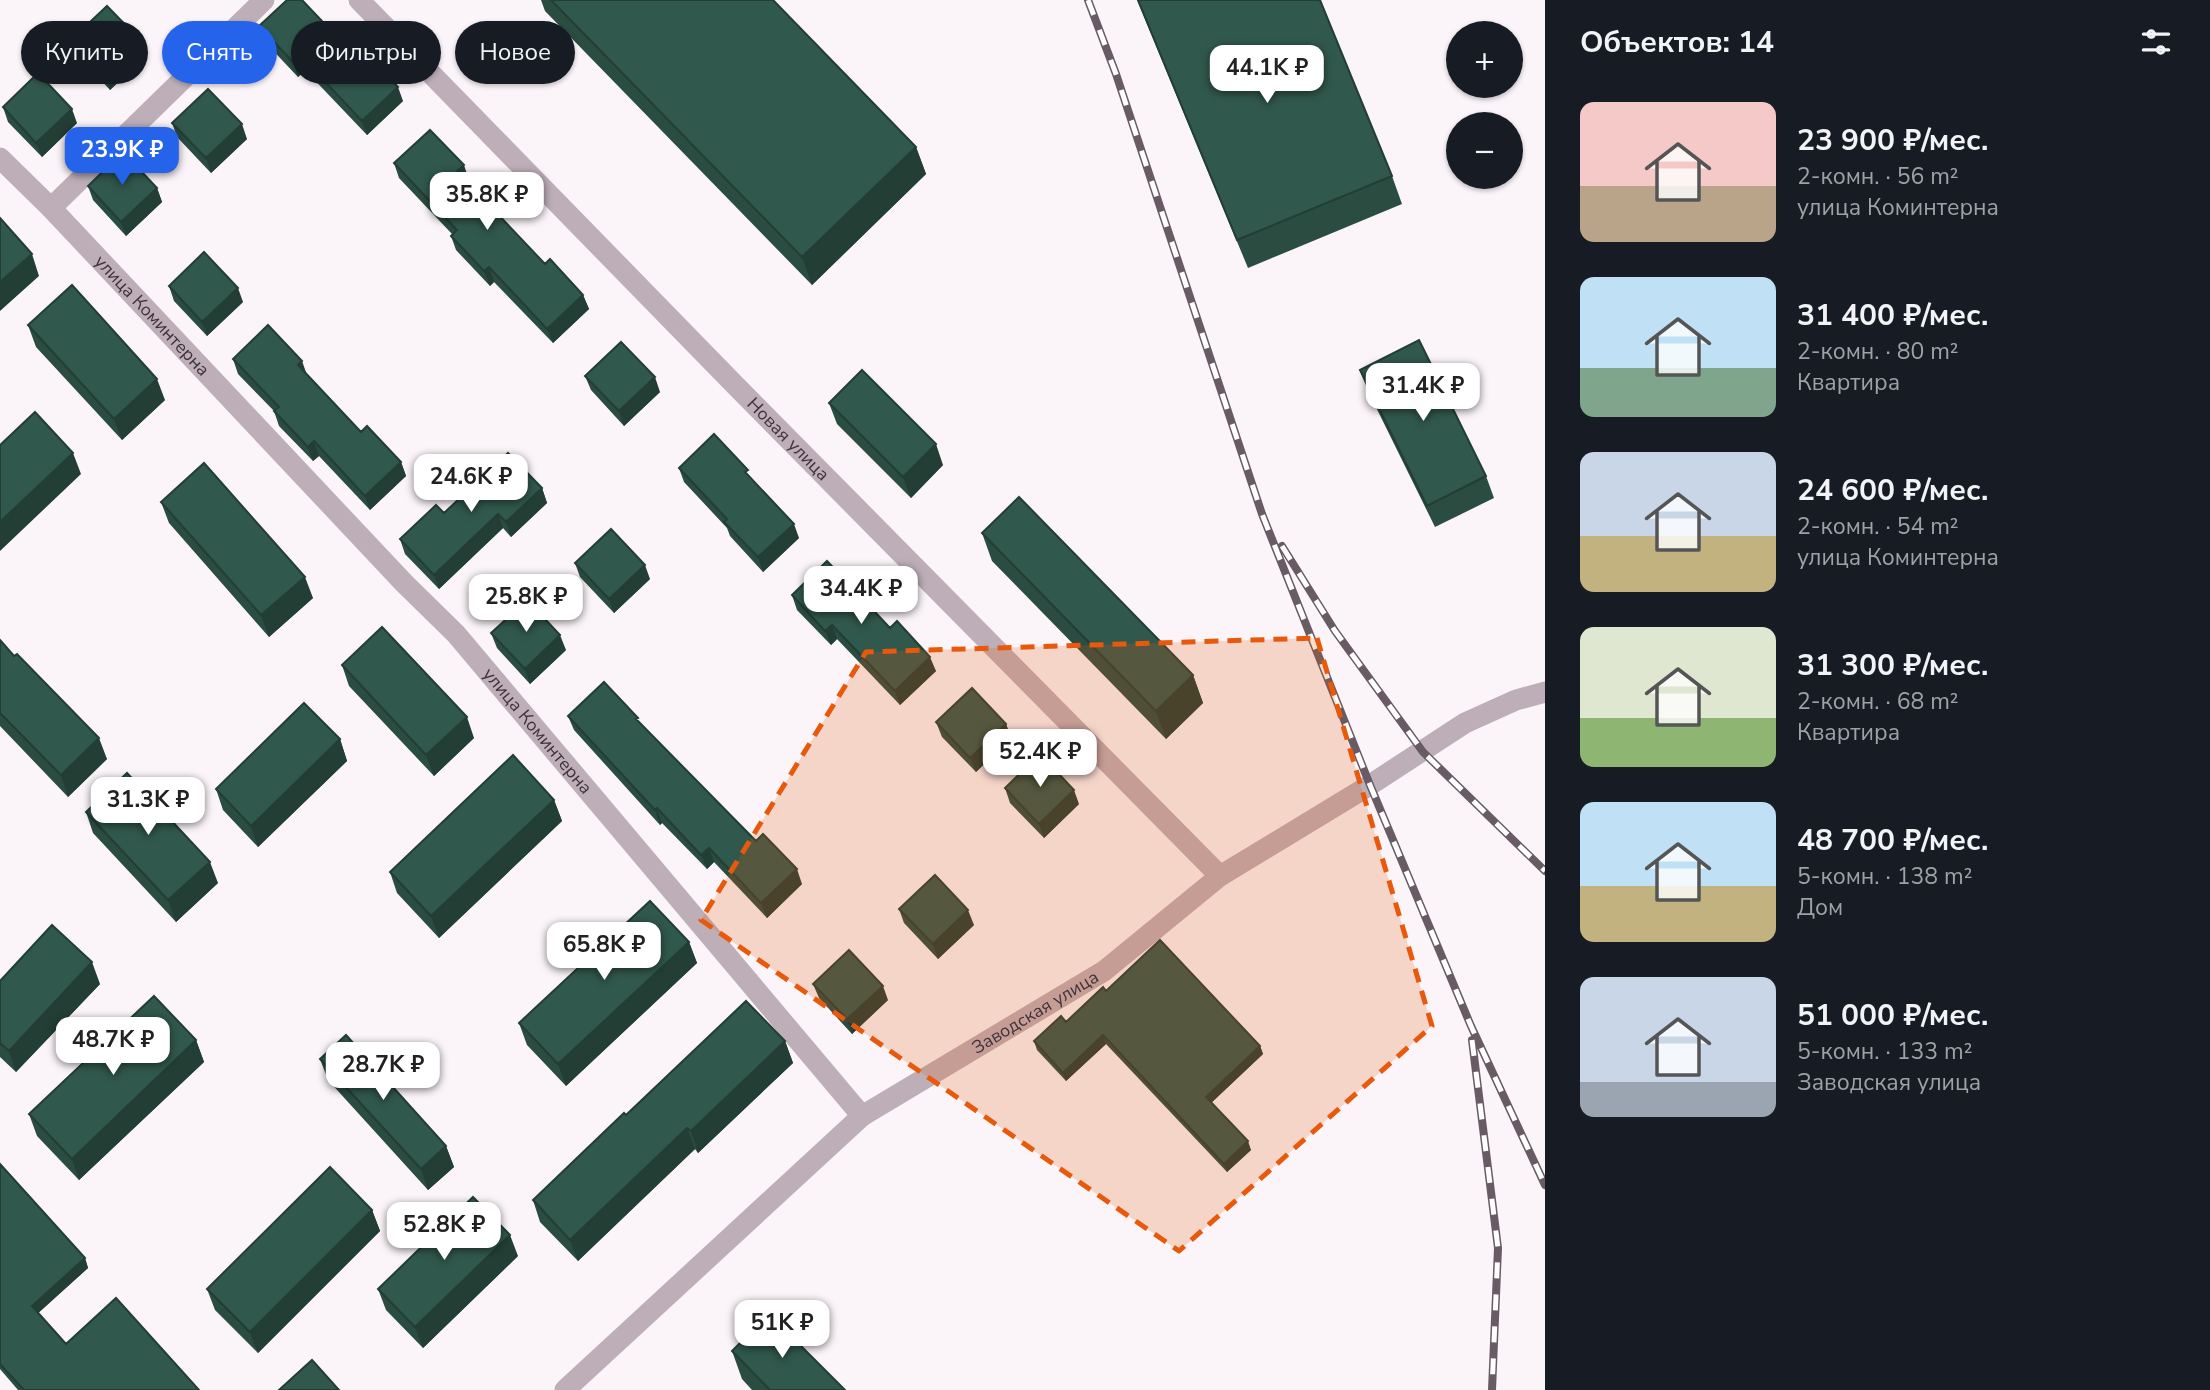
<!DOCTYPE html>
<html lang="ru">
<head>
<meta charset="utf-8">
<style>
  :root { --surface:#171b24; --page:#242831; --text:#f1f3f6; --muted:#9ea1a6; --accent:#2563eb }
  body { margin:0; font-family:"Nunito Sans",sans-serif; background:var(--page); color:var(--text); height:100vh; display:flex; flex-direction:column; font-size:26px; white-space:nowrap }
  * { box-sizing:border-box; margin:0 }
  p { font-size:23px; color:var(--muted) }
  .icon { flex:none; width:38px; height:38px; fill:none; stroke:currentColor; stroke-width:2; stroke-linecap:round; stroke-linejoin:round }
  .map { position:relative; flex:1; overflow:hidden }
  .side { display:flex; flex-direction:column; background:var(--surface); width:665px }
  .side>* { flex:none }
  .guide { position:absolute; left:21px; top:21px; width:665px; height:63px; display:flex; gap:14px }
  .fabs { position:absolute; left:1446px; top:21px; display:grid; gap:14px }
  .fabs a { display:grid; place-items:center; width:77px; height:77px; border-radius:50%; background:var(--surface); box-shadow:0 2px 5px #0004; font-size:35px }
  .price { position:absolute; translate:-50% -60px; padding:0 16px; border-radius:14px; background:#fff; color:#222; font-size:23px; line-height:46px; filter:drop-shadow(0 2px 4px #0008) }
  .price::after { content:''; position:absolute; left:50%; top:42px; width:21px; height:16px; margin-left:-10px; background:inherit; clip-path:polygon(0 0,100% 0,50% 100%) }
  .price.current { background:var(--accent); color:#fff }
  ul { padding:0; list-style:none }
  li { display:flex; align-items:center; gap:21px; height:175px; padding:0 35px }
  li span { display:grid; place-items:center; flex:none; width:196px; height:140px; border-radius:14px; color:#555 }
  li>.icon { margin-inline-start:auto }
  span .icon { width:84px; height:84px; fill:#fffc; stroke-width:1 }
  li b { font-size:30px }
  h2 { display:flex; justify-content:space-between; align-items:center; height:84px; padding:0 35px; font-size:30px }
  .tag { padding:0 24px; border-radius:32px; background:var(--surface); box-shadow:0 2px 5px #0004; font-size:24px; line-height:63px }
  .tag.current { background:var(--accent); color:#fff }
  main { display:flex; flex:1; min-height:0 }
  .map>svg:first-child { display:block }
</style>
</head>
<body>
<main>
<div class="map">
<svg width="1545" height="1390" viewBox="0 0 1545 1390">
  <rect width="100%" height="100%" fill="#fbf4f9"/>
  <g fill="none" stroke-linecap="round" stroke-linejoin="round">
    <g stroke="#bdaeb8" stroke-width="21">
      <path id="s1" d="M359,0L735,385L1220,876"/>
      <path id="s2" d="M0,158L51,208L404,583L456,634L862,1116"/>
      <path d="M51,208L264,0"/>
      <path id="s3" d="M565,1390L862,1116L1104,971L1220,876L1370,785L1465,723L1516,700L1545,692"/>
    </g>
    <defs>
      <path id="rail" d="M1088,0L1116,74L1262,514L1370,785L1471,1026L1545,1185
        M1282,546L1335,631L1423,752L1545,871
        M1472,1040L1498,1248L1492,1390"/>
    </defs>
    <use href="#rail" stroke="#685b64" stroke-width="8"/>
    <use href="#rail" stroke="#fff" stroke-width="5" stroke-dasharray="16" stroke-linecap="butt"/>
  </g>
  <path fill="#2a4c41" d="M541,0H773L916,147L926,174L812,285L545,11Z
    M1137,0H1320L1392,176L1402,204L1248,268Z
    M259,26L357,58L403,101L367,135L305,70L298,77L264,41Z
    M72,39L141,41L146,56L110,90L77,54Z
    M3,107L77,123L42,157L8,122Z
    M172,123L247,139L211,173L177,137Z
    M394,163L469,180L467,181L545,264L583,295L589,309L553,343L494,282L490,286L456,250L451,236L452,234L399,178Z
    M88,186L157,188L162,202L126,236L93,200Z
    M169,286L243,302L207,336L174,301Z
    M28,325L165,400L122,440L36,347Z
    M233,359L307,374L361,432L401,462L406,476L370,510L319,456L313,461L279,426L274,411L238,374Z
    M1360,370L1486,476L1494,498L1435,527L1368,391Z
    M585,376L660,392L624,426L591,390Z
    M829,403L943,465L911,498L837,424Z
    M679,468L751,478L799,538L763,572L730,536L727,528L684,482Z
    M542,488L547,503L511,537L503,528L439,589L405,554L400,539L444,513Z
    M161,502L313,598L269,637L169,523Z
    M982,533L1193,675L1203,703L1166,739L992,561Z
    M575,563L650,579L614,613L580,577Z
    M792,595L890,628L936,671L900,705L837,639L831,645L797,610Z
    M491,633L566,650L530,684L497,648Z
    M0,640L107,759L68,797L0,726Z
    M342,665L474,738L434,776L349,686Z
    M568,716L639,722L756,841L802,884L767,918L714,862L707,869L662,823L660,825L574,730Z
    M936,722L1006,724L1011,738L976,772L942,737Z
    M340,739L347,761L258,847L223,810L216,789Z
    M1005,788L1079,804L1044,838L1010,803Z
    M554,800L562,821L439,938L397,893L390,872Z
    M86,812L218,883L176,922L93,833Z
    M899,909L974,925L938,959L904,923Z
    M689,942L697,963L566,1086L527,1045L519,1023Z
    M0,981L100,984L16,1072L0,1057Z
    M813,984L888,1000L852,1034L819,998Z
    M1106,991L1260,1046L1263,1054L1211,1103L1251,1150L1227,1172L1106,1044L1066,1081L1037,1050L1034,1041L1066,1022Z
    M196,1040L204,1062L79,1180L37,1136L29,1114Z
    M785,1041L793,1063L698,1153L695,1149L578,1261L540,1222L533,1200L626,1115Z
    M320,1059L446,1146L454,1167L428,1190L328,1080Z
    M0,1164L85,1258L88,1268L38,1313L66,1344L199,1390H18L0,1369Z
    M372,1210L380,1231L258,1353L215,1310L207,1289Z
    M518,1256L423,1348L386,1310L378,1289Z
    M732,1351L845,1390H752L742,1379Z"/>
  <path fill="#223e35" d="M141,41L146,56L110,90L105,75Z
    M300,55L305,70L298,77L293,62Z
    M398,87L403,101L367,135L362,121Z
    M72,109L77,123L42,157L36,143Z
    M242,124L247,139L211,173L206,158Z
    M916,147L926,174L812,285L802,257Z
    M464,165L469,180L463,185L457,171Z
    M157,188L162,202L126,236L121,222Z
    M32,254L39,276L0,311V282Z
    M489,267L494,282L490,286L484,271Z
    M238,288L243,302L207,336L202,322Z
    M583,295L589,309L553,343L547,329Z
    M302,361L307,375L298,365Z
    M655,377L660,392L624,426L619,411Z
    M157,379L165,400L122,440L114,419Z
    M314,441L319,456L313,461L308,447Z
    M936,444L943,465L911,498L903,477Z
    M73,453L81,474L0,551V522Z
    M401,462L406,476L370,510L365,496Z
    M542,488L547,503L511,537L506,522Z
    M498,514L503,528L439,589L434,575Z
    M794,524L799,538L763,572L758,557Z
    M645,565L650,579L614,613L609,599Z
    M305,577L313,598L269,637L261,615Z
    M832,625L837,639L831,645L825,631Z
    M560,635L566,650L530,684L525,669Z
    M930,657L936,671L900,705L895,691Z
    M1193,675L1203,703L1166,739L1156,711Z
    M467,717L474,738L434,776L426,755Z
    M1006,724L1011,738L976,772L970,758Z
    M99,738L107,759L68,797L61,775Z
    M340,739L347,761L258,847L251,826Z
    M1074,790L1079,804L1044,838L1039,824Z
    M554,800L562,821L439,938L431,916Z
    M657,808L662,823L660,825L655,810Z
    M709,848L714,862L707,869L701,855Z
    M210,862L218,883L176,922L168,900Z
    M797,869L802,884L767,918L761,903Z
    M968,910L974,925L938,959L933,944Z
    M689,942L697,963L566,1086L558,1064Z
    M92,962L100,984L16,1072L9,1051Z
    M883,986L888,1000L852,1034L847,1019Z
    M1103,1035L1106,1044L1066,1081L1063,1073Z
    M196,1040L204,1062L79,1180L72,1159Z
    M785,1041L793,1063L698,1153L691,1131Z
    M1260,1046L1263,1054L1209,1105L1206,1097Z
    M687,1128L695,1149L578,1261L570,1240Z
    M1248,1141L1251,1150L1227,1172L1224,1164Z
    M446,1146L454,1167L428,1190L421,1169Z
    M372,1210L380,1231L258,1353L250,1332Z
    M510,1235L518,1256L423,1348L415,1327Z
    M85,1258L88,1268L35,1316L32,1306Z"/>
  <path fill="#31584c" stroke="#223e35" stroke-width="2" d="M287,0H302L357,58L364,51L398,87L362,121L300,55L293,62L259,26Z
    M551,0H773L916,147L802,257Z
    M1138,0H1320L1392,176L1237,240Z
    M107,6L141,41L105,75L72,39Z
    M38,73L72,109L36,143L3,107Z
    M208,89L242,124L206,158L172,123Z
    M430,130L464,165L457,171L545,264L550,259L583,295L547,329L489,267L484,271L451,236L457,230L394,163Z
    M123,152L157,188L121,222L88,186Z
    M0,218L32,254L0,282Z
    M204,252L238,288L202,322L169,286Z
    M72,285L157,379L114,419L28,325Z
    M268,325L302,361L298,365L361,432L367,426L401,462L365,496L314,441L308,447L274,411L279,407L233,359Z
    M1419,340L1486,476L1427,506L1360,370Z
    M621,342L655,377L619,411L585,376Z
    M862,370L936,444L903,477L829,403Z
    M35,412L73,453L0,522V445Z
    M714,434L748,470L745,472L794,524L758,557L724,522L727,519L679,468Z
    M508,453L542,488L506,522L498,514L434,575L400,539L436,505L444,513Z
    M204,463L305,577L261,615L161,502Z
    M1019,497L1193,675L1156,711L982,533Z
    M611,529L645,565L609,599L575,563Z
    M827,561L890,628L897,621L930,657L895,691L832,625L825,631L792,595Z
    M527,600L560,635L525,669L491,633Z
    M382,627L467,717L426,755L342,665Z
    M0,640L14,656L17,654L99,738L61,775L0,713Z
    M604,682L638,718L636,719L756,841L763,834L797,869L761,903L709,848L701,855L657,808L655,810L568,716Z
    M972,688L1006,724L970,758L936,722Z
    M304,703L340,739L251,826L216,789Z
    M1040,754L1074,790L1039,824L1005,788Z
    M513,755L554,800L431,916L390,872Z
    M127,773L210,862L168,900L86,812Z
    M935,875L968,910L933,944L899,909Z
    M650,901L689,942L558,1064L519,1023Z
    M52,925L92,962L9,1051L0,1043V981Z
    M1160,940L1260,1046L1206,1097L1248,1141L1224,1164L1103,1035L1063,1073L1034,1041L1061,1016L1066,1022L1103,987L1106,991Z
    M849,950L883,986L847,1019L813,984Z
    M154,996L196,1040L72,1159L29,1114Z
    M746,1001L785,1041L691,1131L687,1128L570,1240L533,1200L624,1113L626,1115Z
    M346,1035L446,1146L421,1169L320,1059Z
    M0,1164L85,1258L32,1306L66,1344L116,1298L199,1390H24L0,1364Z
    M330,1167L372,1210L250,1332L207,1289Z
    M473,1197L510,1235L415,1327L378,1289Z
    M769,1314L845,1390H770L732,1351Z
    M312,1360L339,1390H279Z"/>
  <path fill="#e8590c" fill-opacity="0.2" stroke="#e8590c" stroke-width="5" stroke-dasharray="14 9" stroke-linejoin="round" d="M1317,638L1432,1026L1179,1251L701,920L866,652Z"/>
  <g text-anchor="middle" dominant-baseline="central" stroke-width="7" stroke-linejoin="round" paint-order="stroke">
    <g font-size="18" fill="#40323c" stroke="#fff">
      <text stroke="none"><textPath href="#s2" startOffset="219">улица Коминтерна</textPath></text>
      <text stroke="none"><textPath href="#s1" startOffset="614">Новая улица</textPath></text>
      <text stroke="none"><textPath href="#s2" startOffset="786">улица Коминтерна</textPath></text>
      <text stroke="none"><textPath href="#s3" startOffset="606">Заводская улица</textPath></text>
    </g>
  </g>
</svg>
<div class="fabs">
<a>+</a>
<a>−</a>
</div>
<b class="price" style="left:1267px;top:105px">44.1K ₽</b>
<b class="price current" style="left:122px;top:187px">23.9K ₽</b>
<b class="price" style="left:487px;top:232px">35.8K ₽</b>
<b class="price" style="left:1423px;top:423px">31.4K ₽</b>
<b class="price" style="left:471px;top:514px">24.6K ₽</b>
<b class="price" style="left:861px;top:626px">34.4K ₽</b>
<b class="price" style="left:526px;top:634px">25.8K ₽</b>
<b class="price" style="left:1040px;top:789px">52.4K ₽</b>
<b class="price" style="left:148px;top:837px">31.3K ₽</b>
<b class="price" style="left:604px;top:982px">65.8K ₽</b>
<b class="price" style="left:113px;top:1077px">48.7K ₽</b>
<b class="price" style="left:383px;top:1102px">28.7K ₽</b>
<b class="price" style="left:444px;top:1262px">52.8K ₽</b>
<b class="price" style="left:782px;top:1360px">51K ₽</b>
<div class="guide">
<a class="tag">Купить</a>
<a class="tag current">Снять</a>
<a class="tag">Фильтры</a>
<a class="tag">Новое</a>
</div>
</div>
<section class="side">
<h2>Объектов: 14<svg class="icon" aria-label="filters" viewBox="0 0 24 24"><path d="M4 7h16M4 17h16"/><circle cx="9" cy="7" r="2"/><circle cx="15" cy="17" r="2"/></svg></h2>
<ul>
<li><span style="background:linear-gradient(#f6c9c9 60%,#b9a48a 0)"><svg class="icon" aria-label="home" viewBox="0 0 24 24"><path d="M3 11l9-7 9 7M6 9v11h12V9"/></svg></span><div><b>23 900 ₽/мес.</b><p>2-комн. · 56 m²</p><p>улица Коминтерна</p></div></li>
<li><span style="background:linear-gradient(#bfe0f5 65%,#7fa58c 0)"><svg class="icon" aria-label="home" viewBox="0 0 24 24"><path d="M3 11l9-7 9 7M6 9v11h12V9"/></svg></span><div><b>31 400 ₽/мес.</b><p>2-комн. · 80 m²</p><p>Квартира</p></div></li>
<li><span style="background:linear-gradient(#c9d6e8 60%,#c2b280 0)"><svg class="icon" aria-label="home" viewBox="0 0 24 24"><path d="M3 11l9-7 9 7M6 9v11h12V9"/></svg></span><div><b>24 600 ₽/мес.</b><p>2-комн. · 54 m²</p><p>улица Коминтерна</p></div></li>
<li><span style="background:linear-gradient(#dfe7d0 65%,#8fb573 0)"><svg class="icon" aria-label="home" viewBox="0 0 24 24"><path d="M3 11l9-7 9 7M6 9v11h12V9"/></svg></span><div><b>31 300 ₽/мес.</b><p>2-комн. · 68 m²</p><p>Квартира</p></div></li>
<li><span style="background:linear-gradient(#bfe0f5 60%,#c2b280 0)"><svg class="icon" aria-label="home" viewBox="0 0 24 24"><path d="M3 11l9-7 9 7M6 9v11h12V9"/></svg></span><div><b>48 700 ₽/мес.</b><p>5-комн. · 138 m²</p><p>Дом</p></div></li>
<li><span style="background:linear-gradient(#c9d6e8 75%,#9aa5b1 0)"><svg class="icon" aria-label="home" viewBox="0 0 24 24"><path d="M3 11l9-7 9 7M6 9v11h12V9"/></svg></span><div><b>51 000 ₽/мес.</b><p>5-комн. · 133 m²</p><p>Заводская улица</p></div></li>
</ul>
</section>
</main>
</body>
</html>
